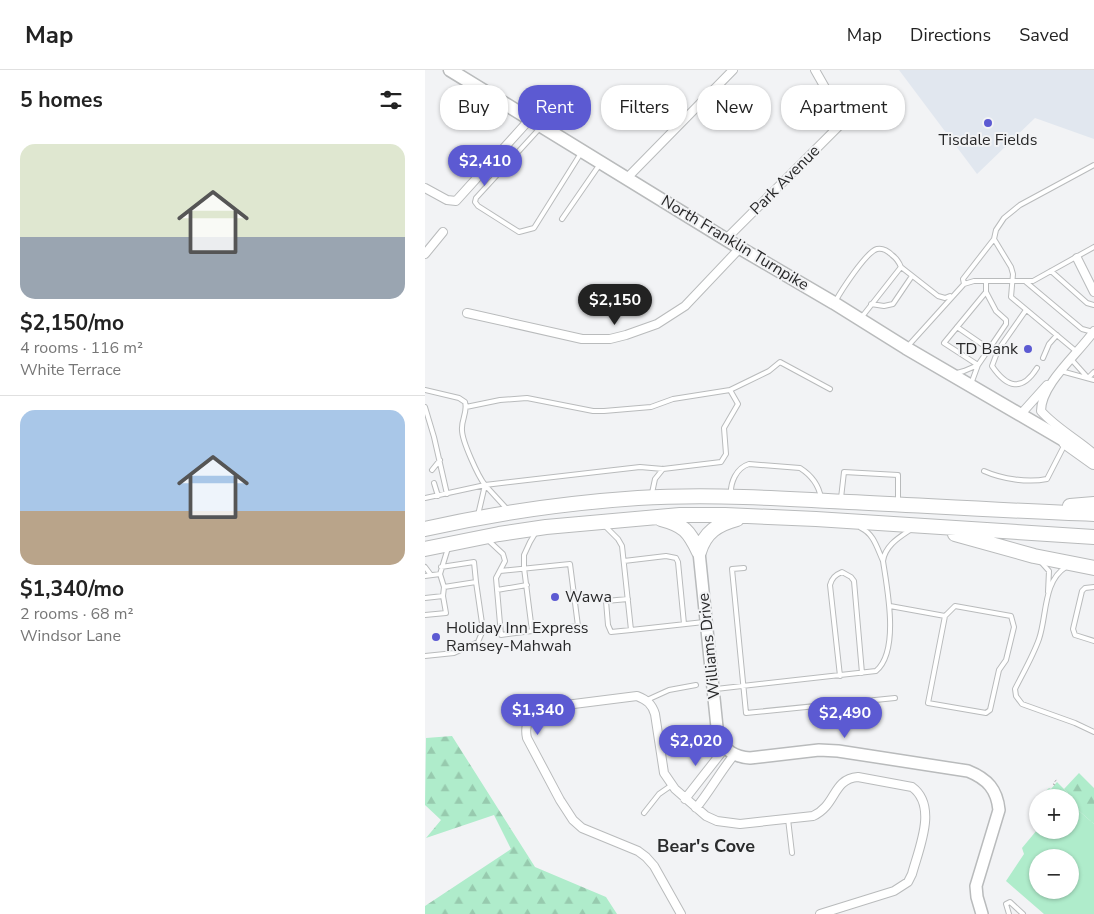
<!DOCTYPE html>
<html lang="en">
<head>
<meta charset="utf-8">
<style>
  :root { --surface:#fff; --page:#f6f6f6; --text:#222; --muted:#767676; --line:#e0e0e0; --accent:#5c5ad2 }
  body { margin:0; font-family:"Nunito Sans",sans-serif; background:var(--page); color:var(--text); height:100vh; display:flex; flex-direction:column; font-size:19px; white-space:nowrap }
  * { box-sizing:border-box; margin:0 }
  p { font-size:16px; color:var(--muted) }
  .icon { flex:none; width:28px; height:28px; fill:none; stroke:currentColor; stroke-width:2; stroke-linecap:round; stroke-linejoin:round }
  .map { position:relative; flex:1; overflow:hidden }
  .sheet { display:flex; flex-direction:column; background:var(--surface); width:425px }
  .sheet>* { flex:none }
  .hud { position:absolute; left:15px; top:15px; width:475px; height:45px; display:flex; gap:10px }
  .controls { position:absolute; left:604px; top:719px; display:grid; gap:10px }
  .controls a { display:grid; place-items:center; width:50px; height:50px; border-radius:50%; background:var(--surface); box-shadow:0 1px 4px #0004; font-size:25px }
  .price { position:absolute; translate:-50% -42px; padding:0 11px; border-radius:18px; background:var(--accent); color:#fff; font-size:16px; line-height:32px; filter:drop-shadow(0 1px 2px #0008) }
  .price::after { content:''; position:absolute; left:50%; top:30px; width:15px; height:11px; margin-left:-8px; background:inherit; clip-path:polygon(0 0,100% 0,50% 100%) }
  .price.current { background:#222; color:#fff }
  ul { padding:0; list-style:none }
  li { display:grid; align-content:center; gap:10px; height:265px; padding:0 20px }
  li+li { border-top:1px solid var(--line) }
  li span { display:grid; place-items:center; height:155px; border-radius:15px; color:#555 }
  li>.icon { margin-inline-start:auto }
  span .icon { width:90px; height:90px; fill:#fffc; stroke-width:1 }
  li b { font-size:21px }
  h2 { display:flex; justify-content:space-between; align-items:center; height:60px; padding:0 20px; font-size:21px }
  .chip { padding:0 18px; border-radius:20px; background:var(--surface); box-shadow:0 1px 4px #0004; font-size:18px; line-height:45px }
  .chip.current { background:var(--accent); color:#fff }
  header { display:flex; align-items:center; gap:30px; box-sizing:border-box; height:70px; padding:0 25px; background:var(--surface); border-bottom:1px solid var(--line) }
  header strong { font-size:24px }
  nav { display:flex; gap:28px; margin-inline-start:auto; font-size:18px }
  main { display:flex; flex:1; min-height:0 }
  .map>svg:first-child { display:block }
</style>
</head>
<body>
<header>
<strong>Map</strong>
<nav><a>Map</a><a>Directions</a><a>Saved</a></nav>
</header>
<main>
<section class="sheet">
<h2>5 homes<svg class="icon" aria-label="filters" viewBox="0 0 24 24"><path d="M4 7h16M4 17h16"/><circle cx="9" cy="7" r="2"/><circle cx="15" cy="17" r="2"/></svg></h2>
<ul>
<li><span style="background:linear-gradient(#dfe7d0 60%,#9aa5b1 0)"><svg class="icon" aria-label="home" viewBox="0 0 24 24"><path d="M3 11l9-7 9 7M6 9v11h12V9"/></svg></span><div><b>$2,150/mo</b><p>4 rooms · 116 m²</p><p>White Terrace</p></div></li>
<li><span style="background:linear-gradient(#a9c7e8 65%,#b9a48a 0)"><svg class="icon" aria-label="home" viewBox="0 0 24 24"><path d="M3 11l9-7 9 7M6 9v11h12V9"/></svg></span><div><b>$1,340/mo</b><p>2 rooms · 68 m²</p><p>Windsor Lane</p></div></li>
</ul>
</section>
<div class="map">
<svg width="669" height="844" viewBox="0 0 669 844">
  <defs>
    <pattern id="forest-firs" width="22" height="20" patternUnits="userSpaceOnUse" patternTransform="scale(1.25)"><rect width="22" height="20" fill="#afeccb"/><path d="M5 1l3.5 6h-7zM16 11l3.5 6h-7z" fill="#97caae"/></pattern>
    <pattern id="park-crowns" width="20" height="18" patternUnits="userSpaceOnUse" patternTransform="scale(1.25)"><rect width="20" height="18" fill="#afeccb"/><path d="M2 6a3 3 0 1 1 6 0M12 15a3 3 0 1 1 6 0" fill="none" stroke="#97caae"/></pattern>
  </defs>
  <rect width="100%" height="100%" fill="#f2f3f5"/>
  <path fill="#e1e7ef" d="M474,0H669V69L610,48L552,104Z"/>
  <path fill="url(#forest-firs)" d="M27,666L110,797L181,827L192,844H0V836L86,779L69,745L1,768L16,750L0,735L1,668Z
    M654,703L669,718V754L645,733V728L639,727L643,723L639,719Z"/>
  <path fill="url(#park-crowns)" d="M632,712L643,723L639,727H625L621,721L624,718L626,719Z"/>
  <path fill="#afeccb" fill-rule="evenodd" d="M645,733L669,754V844H619L581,811L599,784L597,778L612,760H645ZM612,788H645V820H612Z"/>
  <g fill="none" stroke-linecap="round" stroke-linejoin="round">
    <defs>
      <path id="lane" d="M115,58L51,128L50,132L53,136L94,162L109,158L156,83
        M137,149L175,94
        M626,201L662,233L669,235
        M601,212L657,259L668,262
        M539,214L538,209L569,169
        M410,232C416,221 441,182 452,179C457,178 463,181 467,185C471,188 474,192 476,197
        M446,234L459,236L468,234L487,206
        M601,240L573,280L567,296C582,318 597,322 612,298
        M436,248L476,197L513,226L520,228L525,226
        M532,257L564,279L581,254V250L571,241L561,222
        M483,276L539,214L549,211H608L669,177
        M652,282L586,227L588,204L586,197L569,169L571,160L579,148L595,135L669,95
        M618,288L624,274L632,265
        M646,289L663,308
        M553,295L519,273L561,222V211
        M636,301L669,310
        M532,303L539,301L553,295
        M663,308L669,302
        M546,314L553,295L564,279
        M0,320L34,328L40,332C43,342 36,350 37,360C37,371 53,406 60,415
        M0,337L9,367L22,424
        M41,337L75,330L102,328L168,341H179L226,337L248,329L305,320
        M7,400L15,390
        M559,401C577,409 603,413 622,409L640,374
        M9,413L13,426
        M227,423L230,409L238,399
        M306,425C305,413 311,398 324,394L375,398C386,405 394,416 396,428
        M0,428L60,415L215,397L238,399L296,392L301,384L299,358L313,334L305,320L344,301L355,292L405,319
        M416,428L419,402L473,405V432
        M53,445L60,415L82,439
        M180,456L193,469L197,476L206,560L279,552
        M436,458C449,464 452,478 458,491C460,476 473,468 485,460
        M63,470L78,484L80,491L71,508L76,565L107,561L99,498V485L105,472L111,462
        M199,491L241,486L251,488L253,492L259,554
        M616,492L624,501L623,522
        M0,497L6,505
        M16,497L49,492L51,512
        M641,497C618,511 622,546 614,569C608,586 598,603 590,619L591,626L597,634L650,653L669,662
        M319,498L307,499L321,643L470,628
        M75,501L145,494L153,556L107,561
        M0,506L15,504
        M669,517L660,518L657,521L648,559L650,565L669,571
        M72,520L102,515
        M0,528L18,526L19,517L15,504L23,478
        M203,529L181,531L183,555L186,562L206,560
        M465,536L520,546L503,633L561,643L565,640L574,600L581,590L589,557L586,546L530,536L520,546
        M0,545L21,543L18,526
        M0,586L29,583L53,572L58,560L51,512L19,517
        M415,606L405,515C407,508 410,505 417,502L426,507L429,511L437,603
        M291,619L451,601C475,581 462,518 458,491
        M222,630L244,620L271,615
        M219,743L234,724L247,715
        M363,749L367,783
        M584,844L581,834L585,832L598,844"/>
      <path id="street" d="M202,108L308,0
        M0,118L22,130L31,131L105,49
        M301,169L419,51L390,0
        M0,184L18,162
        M652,188L669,222
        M42,243L157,269H185L201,265L232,254L260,236L315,178
        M669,261C654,283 616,314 616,341C631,358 652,369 669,384
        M595,345L622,315
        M260,729L300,678
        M271,738C285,721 295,702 309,685
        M256,844L229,796L221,787L213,781L157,758L148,750L135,730L102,668C99,654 104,645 117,638L212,626C222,630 227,634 230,644L239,703L250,719L281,746L292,751L315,754L388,746C412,735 407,709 433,707L487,717C513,736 494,778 487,804L483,812L469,821L395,844"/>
      <path id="secondary" d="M274,482L293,667C300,681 310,687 325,688L394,680L413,681L543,701C563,709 572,720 574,740L551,816L552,827L557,844"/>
      <path id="primary" d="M25,0L315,178L409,233L481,278L649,376"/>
      <path id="highway" d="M641,372L669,392
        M645,436L669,434
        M236,449C259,455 264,461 274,482
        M0,459C70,443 141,433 213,428C283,424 354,428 424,432C506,436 587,441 669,444
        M530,464L609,486L669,498
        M0,479L74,464L121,457L255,445H300L391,449L669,467
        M274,482C280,462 293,454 312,449"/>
    </defs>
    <use href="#lane" stroke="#b9bbbc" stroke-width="6"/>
    <use href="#street" stroke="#b9bbbc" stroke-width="10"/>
    <use href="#secondary" stroke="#b9bbbc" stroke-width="14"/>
    <use href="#primary" stroke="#b9bbbc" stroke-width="15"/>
    <use href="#highway" stroke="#b9bbbc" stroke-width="16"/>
    <path stroke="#aaaaac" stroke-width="1" stroke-dasharray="2.5 2.5" stroke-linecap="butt" d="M630,715L628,714L632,709"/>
    <use href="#lane" stroke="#fff" stroke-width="4"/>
    <use href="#street" stroke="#fff" stroke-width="8"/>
    <use href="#secondary" stroke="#fff" stroke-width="11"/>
    <use href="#primary" stroke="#fff" stroke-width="12"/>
    <use href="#highway" stroke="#fff" stroke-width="14"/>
  </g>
  <g fill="#5c5ad2" stroke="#f2f3f5" stroke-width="2">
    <circle cx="563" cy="53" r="5"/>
    <circle cx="603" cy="279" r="5"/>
    <circle cx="130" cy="527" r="5"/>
    <circle cx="11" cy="567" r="5"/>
  </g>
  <g text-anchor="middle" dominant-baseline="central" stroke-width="4" stroke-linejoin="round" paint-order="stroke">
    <g font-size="16" fill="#29292a" stroke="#f2f3f5" text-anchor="start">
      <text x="563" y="70" text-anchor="middle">Tisdale Fields</text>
      <text x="593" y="279" text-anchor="end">TD Bank</text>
      <text x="140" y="527">Wawa</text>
      <text x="21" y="558">Holiday Inn Express<tspan x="21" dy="18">Ramsey-Mahwah</tspan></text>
    </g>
    <g font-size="16" fill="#29292a" stroke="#f2f3f5">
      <text transform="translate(360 110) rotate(-45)">Park Avenue</text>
      <text transform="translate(310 173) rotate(31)">North Franklin Turnpike</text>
      <text transform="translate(284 576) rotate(-96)">Williams Drive</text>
    </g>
    <g font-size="18" font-weight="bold" fill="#2b2c2d" stroke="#f2f3f5">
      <text x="281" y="776">Bear's Cove</text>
    </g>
  </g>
</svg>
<div class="controls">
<a>+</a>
<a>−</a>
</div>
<b class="price" style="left:60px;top:117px">$2,410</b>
<b class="price current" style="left:190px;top:256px">$2,150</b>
<b class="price" style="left:113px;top:666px">$1,340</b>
<b class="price" style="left:420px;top:669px">$2,490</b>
<b class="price" style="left:271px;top:697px">$2,020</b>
<div class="hud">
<a class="chip">Buy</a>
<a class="chip current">Rent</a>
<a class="chip">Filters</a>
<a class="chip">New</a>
<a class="chip">Apartment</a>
</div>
</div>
</main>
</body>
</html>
